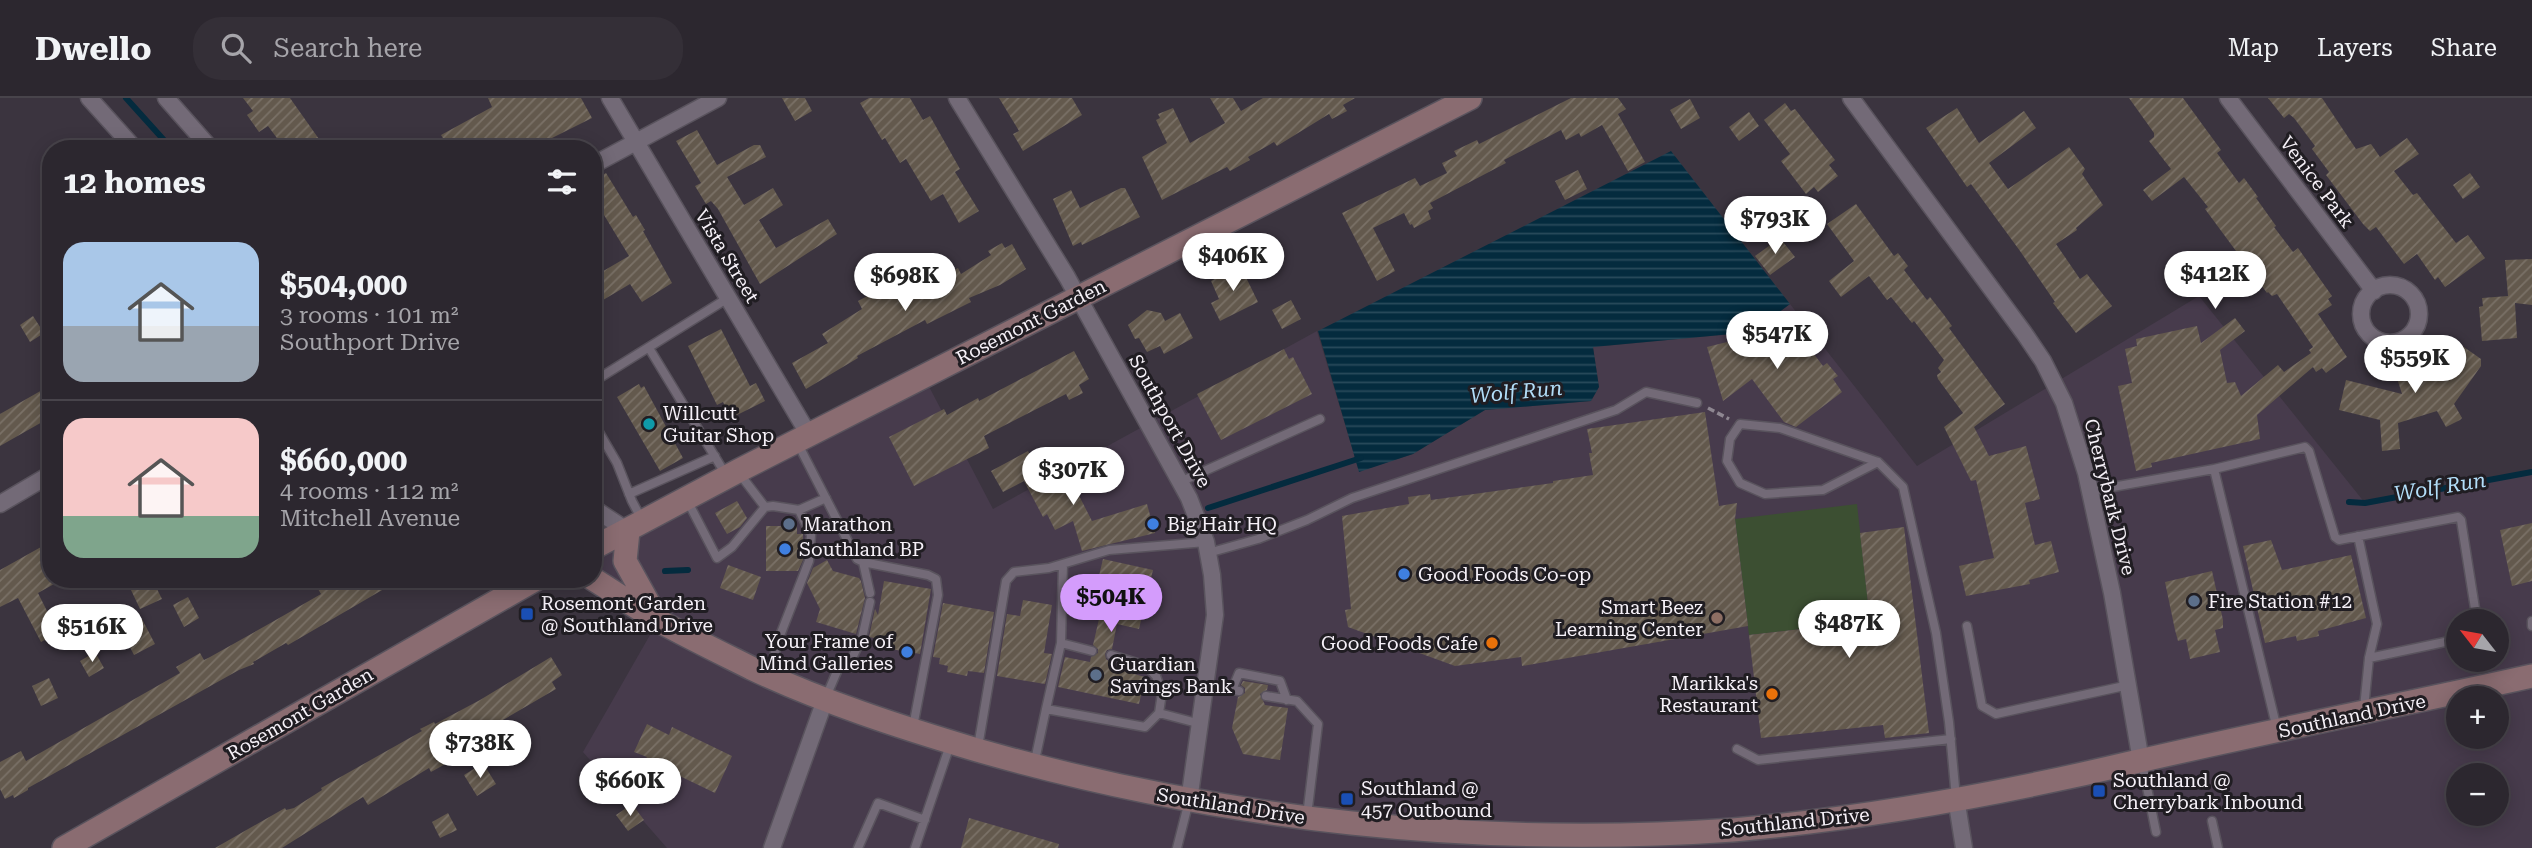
<!DOCTYPE html>
<html lang="en">
<head>
<meta charset="utf-8">
<style>
  :root { --surface:#2c272f; --page:#342f37; --text:#f1f3f6; --muted:#a6a5aa; --line:#48444b; --accent:#d49cfc }
  body { margin:0; font-family:"Roboto Serif",serif; background:var(--page); color:var(--text); height:100vh; display:flex; flex-direction:column; font-size:26px; white-space:nowrap }
  * { box-sizing:border-box; margin:0 }
  p { font-size:23px; color:var(--muted) }
  .icon { flex:none; width:38px; height:38px; fill:none; stroke:currentColor; stroke-width:2; stroke-linecap:round; stroke-linejoin:round }
  .map { position:relative; flex:1; overflow:hidden }
  .sheet { position:absolute; left:42px; top:42px; width:560px; height:448px; display:flex; flex-direction:column; background:var(--surface); border-radius:28px; box-shadow:0 4px 18px #0003,0 0 0 2px var(--line) }
  .sheet>* { flex:none }
  .needle { width:46px; rotate:301deg }
  .tools { position:absolute; left:2446px; top:511px; display:grid; gap:14px }
  .tools a { display:grid; place-items:center; width:63px; height:63px; border-radius:50%; background:var(--surface); box-shadow:0 4px 18px #0003,0 0 0 2px var(--line); font-size:35px }
  .price { position:absolute; translate:-50% -60px; padding:0 16px; border-radius:24px; background:#fff; color:#222; font-size:23px; line-height:46px; filter:drop-shadow(0 2px 4px #0008) }
  .price::after { content:''; position:absolute; left:50%; top:42px; width:21px; height:16px; margin-left:-10px; background:inherit; clip-path:polygon(0 0,100% 0,50% 100%) }
  .price.selected { background:var(--accent); color:#111 }
  ul { padding:0; list-style:none }
  li { display:flex; align-items:center; gap:21px; height:175px; padding:0 21px }
  li+li { border-top:2px solid var(--line) }
  li span { display:grid; place-items:center; flex:none; width:196px; height:140px; border-radius:21px; color:#555 }
  li>.icon { margin-inline-start:auto }
  span .icon { width:84px; height:84px; fill:#fffc; stroke-width:1 }
  li b { font-size:30px }
  h2 { display:flex; justify-content:space-between; align-items:center; height:84px; padding:0 21px; font-size:30px }
  header { display:flex; align-items:center; gap:42px; box-sizing:border-box; height:98px; padding:0 35px; background:var(--surface); border-bottom:2px solid var(--line) }
  header strong { font-size:33px }
  nav { display:flex; gap:38px; margin-inline-start:auto; font-size:24px }
  .search { width:490px; height:63px; background:var(--page); display:flex; align-items:center; gap:18px; box-sizing:border-box; padding:0 24px; border-radius:28px; color:var(--muted); font-size:26px }
  .map>svg:first-child { display:block }
</style>
</head>
<body>
<header>
<strong>Dwello</strong>
<div class="search"><svg class="icon" aria-label="search" viewBox="0 0 24 24"><circle cx="10" cy="10" r="6"/><path d="M15 15l6 6"/></svg>Search here</div>
<nav><a>Map</a><a>Layers</a><a>Share</a></nav>
</header>
<div class="map">
<svg width="2532" height="750" viewBox="0 0 2532 750">
  <defs>
    <pattern id="water-rules" width="6" height="5" patternUnits="userSpaceOnUse" patternTransform="scale(1.75)"><rect width="6" height="5" fill="#042b3e"/><path d="M0 2.5h6" fill="none" stroke="#294a5b"/></pattern>
    <pattern id="building-hatch" width="6" height="6" patternUnits="userSpaceOnUse" patternTransform="scale(1.75)"><rect width="6" height="6" fill="#63594d"/><path d="M-1 1l2-2M0 6l6-6M5 7l2-2" fill="none" stroke="#7a7167"/></pattern>
  </defs>
  <rect width="100%" height="100%" fill="#3b343f"/>
  <path fill="#473b4c" fill-rule="evenodd" d="M2199,198L2365,405L2532,374V750H667L583,654L658,523L593,481V450L924,279L993,411L1317,233L1359,373L1413,356L1485,312L1591,303L1599,289L1593,249L1753,234L1790,206L1917,368ZM2459,523H2497V562H2459ZM2459,600H2497V639H2459ZM2459,677H2497V716H2459Z"/>
  <path fill="#3c4f32" d="M1857,406L1870,523L1749,537L1735,421Z"/>
  <path fill="url(#water-rules)" d="M1671,53L1790,206L1753,234L1593,249L1599,289L1591,303L1485,312L1413,356L1359,374L1318,233Z"/>
  <g fill="none" stroke-linecap="round" stroke-linejoin="round">
    <path stroke="#042b3e" stroke-width="6" d="M126,0L172,51
      M2349,404L2365,405L2532,374
      M1208,410L1361,360
      M665,473L688,472"/>
  </g>
  <path fill="url(#building-hatch)" d="M243,0H290L326,51H285L268,28L259,34L247,17L253,13Z
    M488,0H581L592,20L530,51H450L441,37L492,9Z
    M782,0H805L812,13L795,23Z
    M869,0H910L923,22L930,18L960,71L955,74L979,113L959,125L943,96L931,103L906,61L900,65L885,40L882,42L860,5Z
    M999,0H1072L1082,17L1023,53L1013,36L1019,33Z
    M1210,0H1233L1241,13L1263,0H1355L1343,7L1347,13L1332,21L1329,16L1277,48L1274,44L1248,59L1250,62L1230,73L1227,69L1162,102L1142,59L1167,45L1156,22L1160,20L1158,16L1173,10L1190,45L1225,25Z
    M1571,0H1618L1626,11L1618,16L1645,64L1628,73L1602,27L1581,39L1579,35L1566,42L1561,32L1504,62L1506,65L1430,105L1433,110L1428,113L1431,121L1414,130L1412,126L1410,127L1404,115L1373,130L1395,173L1377,183L1342,115L1415,80L1420,88L1447,75L1442,65L1457,58L1454,53L1477,42L1479,46Z
    M2129,0H2183L2221,52L2217,55L2239,85L2244,80L2258,99L2256,100L2276,128L2274,129L2293,154L2298,150L2332,198L2328,201L2332,207L2318,216L2347,259L2326,275L2322,270L2316,274L2313,269L2257,317L2260,341L2151,365L2152,369L2136,373L2118,288L2132,285L2125,251L2137,248L2136,241L2197,228L2201,245L2235,220L2245,233L2220,252L2227,285L2235,284L2241,298L2278,267L2284,274L2311,255L2309,252L2313,249L2277,196L2272,198L2268,194L2267,195L2205,111L2208,109L2184,79L2152,103L2143,92L2171,71L2149,43L2154,39V35Z
    M2268,0H2322L2356,51L2371,46L2380,59L2407,40L2419,56L2394,73L2413,97L2417,95L2456,145L2468,137L2485,160L2445,189L2438,179L2435,182L2417,156L2404,166L2376,129L2370,133L2363,126L2326,77L2329,74L2312,51L2315,48L2294,20L2289,16L2284,20Z
    M1690,1L1700,20L1681,31L1670,12Z
    M1785,5L1791,13L1795,11L1835,62L1829,67L1838,78L1818,94L1814,89L1806,96L1781,63L1790,56L1764,22Z
    M1957,10L1979,45L2024,13L2036,30L1989,65L2008,91L2069,49L2085,71L2082,76L2103,107L2076,130L2077,132L2056,146L2080,181L2087,176L2112,208L2076,235L2053,205L2055,204L2020,153L1971,86L1967,89L1926,30Z
    M1749,14L1759,28L1739,43L1729,29Z
    M697,32L717,67L754,47H760L766,59L727,79L744,107L773,90L783,107L759,122L776,150L828,121L837,136L760,186L718,111L711,103L706,106L695,88L701,85L676,43Z
    M1578,72L1587,91L1565,102L1555,83Z
    M606,75L633,119L636,117L645,132L643,133L672,185L642,204L630,186L598,205L593,196V179L629,158L593,99V83Z
    M2470,75L2480,89L2463,101L2453,87Z
    M1121,90H1125L1140,119L1082,147L1081,144L1073,148L1053,101L1071,92L1080,110Z
    M1856,106L1894,158L1898,155L1908,168L1904,172L1927,202L1930,199L1944,217L1952,228L1949,230L2005,306L1974,329L1989,358L2026,348L2040,401L2025,405L2035,447L2051,443L2059,474L2029,482L2030,486L1966,498L1959,468L1994,460L1976,382L1971,383L1944,329L1963,315L1938,281L1937,277L1941,274L1938,270L1944,262L1914,223L1912,225L1891,199L1887,202L1869,178L1841,199L1829,183L1854,163L1827,126Z
    M1780,140L1795,159L1770,177L1755,158Z
    M1002,145L1005,150L1012,146L1026,171L1000,187L969,200L971,204L927,226L925,222L857,258L858,260L806,291L792,265L828,245L822,236L862,211L858,203L888,187L894,200L926,183L927,185L958,170L961,176L991,157L988,153Z
    M2532,161V207L2515,205L2517,240L2482,243L2479,209L2483,208L2482,200L2508,198L2505,162Z
    M1240,167L1258,204L1220,223L1211,205L1219,201L1211,183Z
    M1291,202L1301,221L1282,231L1272,212Z
    M1147,212L1161,215L1165,223L1180,215L1193,240L1164,256L1160,248L1147,254L1139,240L1135,241L1128,227Z
    M1783,215L1823,268L1827,265L1838,278L1833,281L1842,294L1796,329L1784,324L1752,281L1723,303L1707,249L1727,244L1733,252Z
    M33,218L44,235L30,244L20,227Z
    M721,231L750,288L756,285L765,303L731,320L723,304L717,307L688,248Z
    M2454,247H2461L2481,261V268L2454,306L2462,320L2460,322L2446,329L2437,313L2398,325L2400,351L2382,353L2380,322L2339,312L2346,282L2402,296L2396,277L2438,264Z
    M1284,251L1289,261L1293,259L1312,296L1221,342L1197,296Z
    M1074,253L1089,281L1079,287L1083,295L1069,302L1066,296L984,338L989,350L914,388L889,339L944,311L947,317L978,300L979,303Z
    M639,286L641,290L644,288L683,360L660,373L617,299Z
    M51,287V319L0,348V316Z
    M1705,314L1719,408L1737,405L1735,421L1748,528L1522,568L1521,559L1455,568L1348,529L1345,512L1351,511L1342,418L1409,406L1408,399L1430,396L1431,402L1553,385V383L1593,377L1589,355H1592L1587,331Z
    M1028,353L1047,389L1064,380L1066,383L1070,380L1092,423L1147,406L1155,435L1082,453L1073,423L1055,432L1047,416L1043,419L1024,383L1003,394L991,373Z
    M737,403L747,420L740,429L727,436L715,415Z
    M2532,425V483L2512,488L2500,432Z
    M766,428H797V436H803V462L798,473H766Z
    M1904,429L1929,635L1885,640L1883,627L1761,640L1749,537L1870,523L1860,435Z
    M2271,442L2282,472L2351,457L2366,520L2318,533L2319,538L2297,543L2296,538L2265,545L2243,448Z
    M41,449L51,469V481L54,486L38,495L58,535L41,544L18,500L0,509V472Z
    M1103,461L1153,472L1139,531L1117,526L1112,551L1107,552L1105,556L1106,561L1110,564L1109,569L1145,579L1139,606L1058,589L1065,559L1090,564L1091,559L1098,555V551L1093,547L1099,521L1089,519Z
    M827,462L833,473L859,480L861,483L865,500L856,536L816,524L820,511L807,485L813,470Z
    M728,467L761,479L753,502L720,490Z
    M2212,473L2223,522V530L2215,532L2220,554L2190,561L2186,541L2178,543L2175,532L2165,484Z
    M152,481L162,501L140,511L131,492Z
    M312,481H401L288,547L286,545L253,564L254,566L239,572L28,690V692L14,700L13,697L5,701L0,691V664L21,653L26,663L180,575L176,569L200,555L204,562L210,559L274,523L321,496Z
    M884,483L931,491L920,556L873,548L874,540L869,539L875,511L878,517Z
    M188,499L199,520L184,529L173,507Z
    M1023,502L1052,507L1044,555L1052,556L1045,586L997,578L1007,516L1020,518Z
    M943,505L994,514L984,575L968,573L967,578L947,574L948,568L939,566L940,560L933,559Z
    M142,521L155,546L134,557L121,532Z
    M95,554L104,570L89,579L80,563Z
    M551,559L562,577L552,584L556,591L503,622L505,625L476,642L473,637L444,652L451,663L431,674L429,670L368,707L363,699L282,750H215L285,710L286,712L294,710L322,692L321,690L422,633L420,631L434,624L435,626L480,602Z
    M49,580L58,600L41,608L32,588Z
    M1243,583L1268,587L1267,592L1260,596L1265,607L1288,610L1280,662L1243,656L1232,630L1238,599L1245,595V590L1241,587Z
    M647,626L669,637L672,629L732,658L715,695L663,670L648,695L631,684L647,659L634,654Z
    M483,665L496,686L477,698L464,677Z
    M632,706L644,722L628,733L616,717Z
    M448,715L457,732L440,740L432,724Z
    M969,720L1059,746L1058,750H961Z"/>
  <g fill="none" stroke-linecap="round" stroke-linejoin="round">
    <defs>
      <path id="lane" d="M649,250L726,377
        M593,288L596,282L728,200
        M593,324L617,365L632,403L642,422
        M798,346L857,461L863,464L928,477L936,481L938,497L913,629
        M1878,364L1823,392L1765,396L1740,385L1727,363L1730,341L1740,326L1780,330L1878,364L1903,389L1936,535L1949,624L1956,700
        M2214,371L2305,349L2309,353L2335,439L2339,442L2458,419L2461,422L2477,523
        M739,375L765,409L773,408L799,412L811,437L809,463L781,535L769,574
        M1180,384L1320,321
        M2090,393L2214,371L2277,631
        M629,396L715,358
        M687,402L717,460L732,449L765,409
        M799,412L826,400
        M2358,438L2377,526L2369,560L2364,610
        M1208,455L1258,441L1307,422L1352,400L1616,312L1646,294L1697,305
        M863,464L870,495
        M2532,523V528
        M1967,528L1982,608L1996,616L2129,587
        M1061,545L1063,466
        M1092,553L1061,545L1046,611L1145,629L1159,615L1162,595L1156,578L1147,568L1111,557
        M2369,560L2459,541
        M1206,587L1239,593
        M1232,592L1239,575L1280,583L1287,602
        M1266,598L1297,603L1318,626L1307,718
        M826,599L838,571L853,558L862,540L870,504
        M1159,615L1201,626
        M978,649L1006,483L1014,474L1049,470L1109,452L1206,444
        M1737,651L1758,662L1951,641
        M2142,665L2156,734
        M1034,667L1046,611
        M2212,723L2218,750
        M858,750L878,705L925,722
        M915,750L950,647
        M1177,750L1189,703"/>
      <path id="street" d="M89,0L135,51
        M166,0L211,51
        M610,0L809,337
        M957,0L1067,179L1189,400L1206,444L1212,477L1215,517L1189,703
        M1851,0L2024,235L2043,263L2064,305L2086,375L2112,495L2141,663
        M2228,0L2374,193
        M593,67L718,0
        M2361 216a29 29 0 1 1 58 0a29 29 0 1 1-58 0Z
        M0,406L51,376
        M593,410L628,433
        M1956,700L1964,750
        M772,750L825,602"/>
      <path id="secondary" d="M628,433L625,463L655,517
        M593,450L738,373L1470,0
        M593,481C616,495 638,511 661,524C690,540 721,555 751,570C823,604 900,629 977,652C1222,722 1479,750 1733,732C1870,720 2005,695 2139,663C2269,633 2401,607 2532,578
        M64,750L536,481"/>
    </defs>
    <use href="#lane" stroke="#59535d" stroke-width="11"/>
    <use href="#street" stroke="#59535d" stroke-width="19"/>
    <use href="#secondary" stroke="#59535d" stroke-width="26"/>
    <path stroke="#8e8791" stroke-width="3.5" stroke-dasharray="7 3.5" stroke-linecap="butt" d="M1708,310L1729,321"/>
    <use href="#lane" stroke="#736a77" stroke-width="8"/>
    <use href="#street" stroke="#736a77" stroke-width="16"/>
    <use href="#secondary" stroke="#8a6c71" stroke-width="23"/>
  </g>
  <circle fill="#0f9aa8" stroke="#201d22" stroke-width="2.5" cx="649" cy="326" r="7"/>
  <g fill="#5c6f8a" stroke="#201d22" stroke-width="2.5">
    <circle cx="789" cy="426" r="7"/>
    <circle cx="2194" cy="503" r="7"/>
    <circle cx="1096" cy="577" r="7"/>
  </g>
  <g fill="#3f7fe0" stroke="#201d22" stroke-width="2.5">
    <circle cx="1153" cy="426" r="7"/>
    <circle cx="785" cy="451" r="7"/>
    <circle cx="1404" cy="476" r="7"/>
    <circle cx="907" cy="554" r="7"/>
  </g>
  <g fill="#1a4fb4" stroke="#201d22" stroke-width="2.5">
    <rect x="520" y="509" width="14" height="14" rx="3.5"/>
    <rect x="2092" y="686" width="14" height="14" rx="3.5"/>
    <rect x="1340" y="694" width="14" height="14" rx="3.5"/>
  </g>
  <circle fill="#8d6e63" stroke="#201d22" stroke-width="2.5" cx="1717" cy="520" r="7"/>
  <g fill="#e8710a" stroke="#201d22" stroke-width="2.5">
    <circle cx="1492" cy="545" r="7"/>
    <circle cx="1772" cy="596" r="7"/>
  </g>
  <g text-anchor="middle" dominant-baseline="central" stroke-width="6" stroke-linejoin="round" paint-order="stroke">
    <g font-size="19" fill="#f6f1f8" stroke="#201d22">
      <text transform="translate(2317 84) rotate(53)">Venice Park</text>
      <text transform="translate(727 158) rotate(59)">Vista Street</text>
      <text transform="translate(1031 224) rotate(-27)">Rosemont Garden</text>
      <text transform="translate(1170 323) rotate(61)">Southport Drive</text>
      <text transform="translate(2110 399) rotate(76)">Cherrybark Drive</text>
      <text transform="translate(300 616) rotate(-30)">Rosemont Garden</text>
      <text transform="translate(2352 618) rotate(-12)">Southland Drive</text>
      <text transform="translate(1231 708) rotate(9)">Southland Drive</text>
      <text transform="translate(1795 724) rotate(-6)">Southland Drive</text>
    </g>
    <g font-size="19" fill="#f6f1f8" stroke="#201d22" text-anchor="start">
      <text x="663" y="315">Willcutt<tspan x="663" dy="22">Guitar Shop</tspan></text>
      <text x="803" y="426">Marathon</text>
      <text x="1167" y="426">Big Hair HQ</text>
      <text x="799" y="451">Southland BP</text>
      <text x="1418" y="476">Good Foods Co-op</text>
      <text x="2208" y="503">Fire Station #12</text>
      <text x="541" y="505">Rosemont Garden<tspan x="541" dy="22">@ Southland Drive</tspan></text>
      <text x="1703" y="509" text-anchor="end">Smart Beez<tspan x="1703" dy="22">Learning Center</tspan></text>
      <text x="893" y="543" text-anchor="end">Your Frame of<tspan x="893" dy="22">Mind Galleries</tspan></text>
      <text x="1478" y="545" text-anchor="end">Good Foods Cafe</text>
      <text x="1110" y="566">Guardian<tspan x="1110" dy="22">Savings Bank</tspan></text>
      <text x="1758" y="585" text-anchor="end">Marikka's<tspan x="1758" dy="22">Restaurant</tspan></text>
      <text x="2113" y="682">Southland @<tspan x="2113" dy="22">Cherrybark Inbound</tspan></text>
      <text x="1361" y="690">Southland @<tspan x="1361" dy="22">457 Outbound</tspan></text>
    </g>
    <g font-size="21" font-style="italic" fill="#b2def9" stroke="#201d22">
      <text transform="translate(1516 294) rotate(-5)">Wolf Run</text>
      <text transform="translate(2440 389) rotate(-9)">Wolf Run</text>
    </g>
  </g>
</svg>
<div class="tools">
<a><svg class="needle" viewBox="-14 -14 28 28"><path d="M0-13l5 13h-10z" fill="#e53935"/><path d="M0 13l5-13h-10z" fill="#a6a5aa"/></svg></a>
<a>+</a>
<a>−</a>
</div>
<b class="price" style="left:1775px;top:158px">$793K</b>
<b class="price" style="left:1233px;top:195px">$406K</b>
<b class="price" style="left:2215px;top:213px">$412K</b>
<b class="price" style="left:905px;top:215px">$698K</b>
<b class="price" style="left:1777px;top:273px">$547K</b>
<b class="price" style="left:2415px;top:297px">$559K</b>
<b class="price" style="left:1073px;top:409px">$307K</b>
<b class="price selected" style="left:1111px;top:536px">$504K</b>
<b class="price" style="left:1849px;top:562px">$487K</b>
<b class="price" style="left:92px;top:566px">$516K</b>
<b class="price" style="left:480px;top:682px">$738K</b>
<b class="price" style="left:630px;top:720px">$660K</b>
<section class="sheet">
<h2>12 homes<svg class="icon" aria-label="filters" viewBox="0 0 24 24"><path d="M4 7h16M4 17h16"/><circle cx="9" cy="7" r="2"/><circle cx="15" cy="17" r="2"/></svg></h2>
<ul>
<li><span style="background:linear-gradient(#a9c7e8 60%,#9aa5b1 0)"><svg class="icon" aria-label="home" viewBox="0 0 24 24"><path d="M3 11l9-7 9 7M6 9v11h12V9"/></svg></span><div><b>$504,000</b><p>3 rooms · 101 m²</p><p>Southport Drive</p></div></li>
<li><span style="background:linear-gradient(#f6c9c9 70%,#7fa58c 0)"><svg class="icon" aria-label="home" viewBox="0 0 24 24"><path d="M3 11l9-7 9 7M6 9v11h12V9"/></svg></span><div><b>$660,000</b><p>4 rooms · 112 m²</p><p>Mitchell Avenue</p></div></li>
</ul>
</section>
</div>
</body>
</html>
